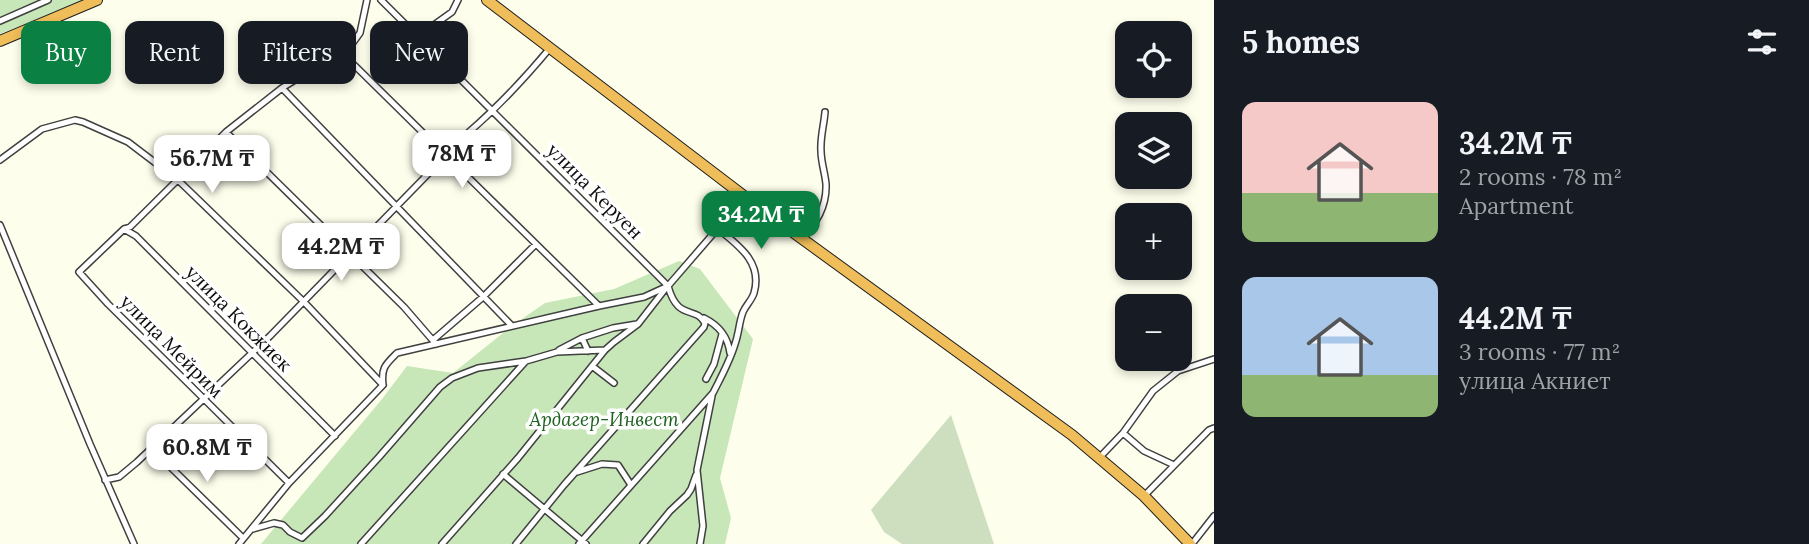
<!DOCTYPE html>
<html lang="en">
<head>
<meta charset="utf-8">
<style>
  :root { --surface:#171b24; --page:#20242c; --text:#f1f3f6; --muted:#9ea1a6; --accent:#0b8043 }
  body { margin:0; font-family:Lora,serif; background:var(--page); color:var(--text); height:100vh; display:flex; flex-direction:column; font-size:26px; white-space:nowrap }
  * { box-sizing:border-box; margin:0 }
  p { font-size:23px; color:var(--muted) }
  .icon { flex:none; width:38px; height:38px; fill:none; stroke:currentColor; stroke-width:2; stroke-linecap:round; stroke-linejoin:round }
  .map { position:relative; flex:1; overflow:hidden }
  .panel { display:flex; flex-direction:column; background:var(--surface); width:595px }
  .panel>* { flex:none }
  .hud { position:absolute; left:21px; top:21px; width:665px; height:63px; display:flex; gap:14px }
  .controls { position:absolute; left:1115px; top:21px; display:grid; gap:14px }
  .controls a { display:grid; place-items:center; width:77px; height:77px; border-radius:14px; background:var(--surface); box-shadow:0 4px 10px #0003; font-size:35px }
  .price { position:absolute; translate:-50% -60px; padding:0 16px; border-radius:14px; background:#fff; color:#222; font-size:23px; line-height:46px; filter:drop-shadow(0 2px 4px #0008) }
  .price::after { content:''; position:absolute; left:50%; top:42px; width:21px; height:16px; margin-left:-10px; background:inherit; clip-path:polygon(0 0,100% 0,50% 100%) }
  .price.current { background:var(--accent); color:#fff }
  ul { padding:0; list-style:none }
  li { display:flex; align-items:center; gap:21px; height:175px; padding:0 28px }
  li span { display:grid; place-items:center; flex:none; width:196px; height:140px; border-radius:14px; color:#555 }
  li>.icon { margin-inline-start:auto }
  span .icon { width:84px; height:84px; fill:#fffc; stroke-width:1 }
  li b { font-size:30px }
  h2 { display:flex; justify-content:space-between; align-items:center; height:84px; padding:0 28px; font-size:30px }
  .pill { padding:0 24px; border-radius:14px; background:var(--surface); box-shadow:0 4px 10px #0003; font-size:24px; line-height:63px }
  .pill.current { background:var(--accent); color:#fff }
  main { display:flex; flex:1; min-height:0 }
  .map>svg:first-child { display:block }
</style>
</head>
<body>
<main>
<div class="map">
<svg width="1214" height="544" viewBox="0 0 1214 544">
  <rect width="100%" height="100%" fill="#fefeed"/>
  <path fill="#c7e7b8" d="M0,0H84L0,34Z
    M679,261L700,269L753,339L720,478L731,518L725,544H261L382,399L407,366L453,373L512,326L545,303L614,289Z"/>
  <path fill="#cedfbf" d="M951,415L994,544H902L884,532L871,510Z"/>
  <g fill="none" stroke-linecap="round" stroke-linejoin="round">
    <defs>
      <path id="street" d="M381,0L668,286C678,322 695,305 705,323L704,327L564,485L516,544
        M0,21L48,0
        M433,51L429,32L431,27L452,12L458,0
        M344,55L599,306
        M282,88L512,326
        M226,132L404,307L436,344
        M0,160L42,129L75,120L83,122L128,142L178,180L304,302L383,385
        M0,225L90,444L134,544
        M124,229L79,272L108,304L289,483
        M802,239C816,223 827,207 826,184C825,173 821,162 821,151C820,138 824,125 825,112
        M704,318C718,325 728,337 730,353
        M433,340L483,297L536,244
        M559,350L582,338
        M588,351L582,338L613,328L637,324
        M592,366L614,383
        M706,379L714,364L722,334
        M1123,433L1144,451L1174,465
        M335,436L136,236L124,229L130,227L226,132L282,88L311,70L344,55L360,33L367,0
        M151,448L243,538
        M1100,457L1123,433L1153,391L1178,371L1214,359
        M577,472L602,464L618,465L631,485
        M503,474L586,544
        M105,480L119,477L137,462L270,336L469,132C499,106 525,78 550,48
        M1144,496L1209,430L1214,428
        M253,529L274,523L283,525L290,532L302,538L325,516L379,457L440,387L452,378L478,368L526,361L557,352L605,350
        M239,544L289,483L383,385C381,368 385,365 397,353L599,306L644,297L668,286L745,197
        M361,544L525,362
        M442,544L518,458L605,350L614,342L638,324L666,288
        M579,544L713,393C721,377 730,361 735,344C739,333 739,322 743,312C746,305 752,300 754,293C763,262 738,245 717,228
        M643,544L670,511L687,495L691,489L696,475
        M700,544L703,526L697,470L712,396
        M1192,544L1214,516"/>
      <path id="highway" d="M487,0L757,206L1072,435L1144,496L1190,544
        M0,41L97,0"/>
    </defs>
    <use href="#street" stroke="#404040" stroke-width="8"/>
    <use href="#highway" stroke="#1e1e1e" stroke-width="12"/>
    <use href="#street" stroke="#fff" stroke-width="5"/>
    <use href="#highway" stroke="#efbe5a" stroke-width="10"/>
  </g>
  <g text-anchor="middle" dominant-baseline="central" stroke-width="7" stroke-linejoin="round" paint-order="stroke">
    <g font-size="19" fill="#0d0d0d" stroke="#fff">
      <text transform="translate(595 191) rotate(45)">улица Керуен</text>
      <text transform="translate(239 318) rotate(45)">улица Кокжиек</text>
      <text transform="translate(172 346) rotate(45)">улица Мейрим</text>
    </g>
    <g font-size="19" font-style="italic" fill="#1f6220" stroke="#fff">
      <text x="604" y="419">Ардагер-Инвест</text>
    </g>
  </g>
</svg>
<div class="controls">
<a><svg class="icon" aria-label="locate" viewBox="0 0 24 24"><circle cx="12" cy="12" r="6"/><path d="M12 2v4M12 18v4M2 12h4M18 12h4"/></svg></a>
<a><svg class="icon" aria-label="layers" viewBox="0 0 24 24"><path d="M12 4l9 5-9 5-9-5zM3 14l9 5 9-5"/></svg></a>
<a>+</a>
<a>−</a>
</div>
<b class="price" style="left:462px;top:190px">78M ₸</b>
<b class="price" style="left:212px;top:195px">56.7M ₸</b>
<b class="price current" style="left:761px;top:251px">34.2M ₸</b>
<b class="price" style="left:341px;top:283px">44.2M ₸</b>
<b class="price" style="left:207px;top:484px">60.8M ₸</b>
<div class="hud">
<a class="pill current">Buy</a>
<a class="pill">Rent</a>
<a class="pill">Filters</a>
<a class="pill">New</a>
</div>
</div>
<section class="panel">
<h2>5 homes<svg class="icon" aria-label="filters" viewBox="0 0 24 24"><path d="M4 7h16M4 17h16"/><circle cx="9" cy="7" r="2"/><circle cx="15" cy="17" r="2"/></svg></h2>
<ul>
<li><span style="background:linear-gradient(#f6c9c9 65%,#8fb573 0)"><svg class="icon" aria-label="home" viewBox="0 0 24 24"><path d="M3 11l9-7 9 7M6 9v11h12V9"/></svg></span><div><b>34.2M ₸</b><p>2 rooms · 78 m²</p><p>Apartment</p></div></li>
<li><span style="background:linear-gradient(#a9c7e8 70%,#8fb573 0)"><svg class="icon" aria-label="home" viewBox="0 0 24 24"><path d="M3 11l9-7 9 7M6 9v11h12V9"/></svg></span><div><b>44.2M ₸</b><p>3 rooms · 77 m²</p><p>улица Акниет</p></div></li>
</ul>
</section>
</main>
</body>
</html>
